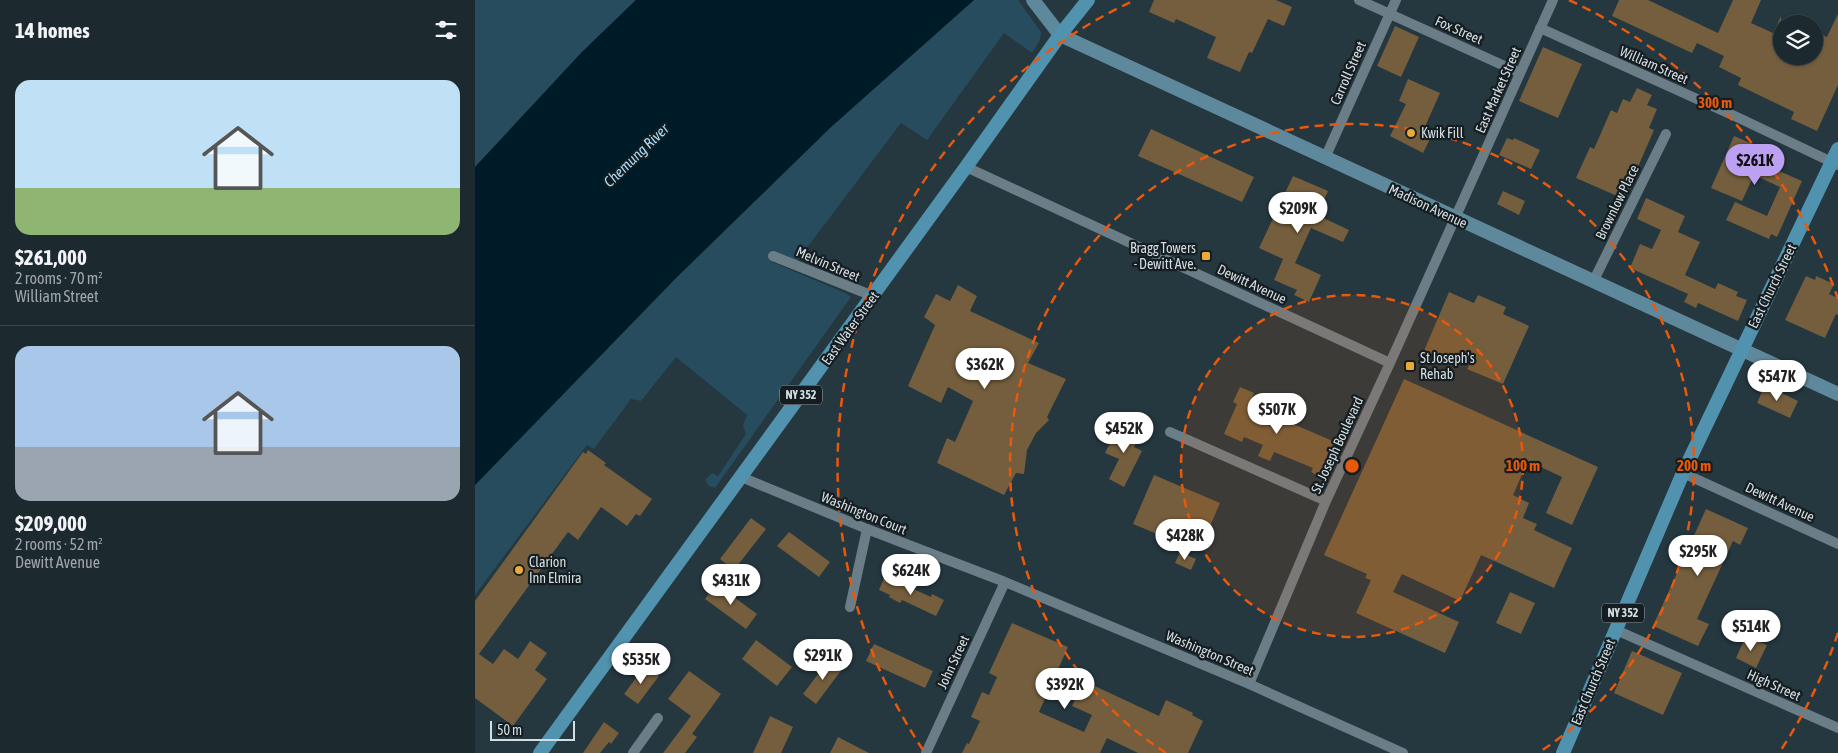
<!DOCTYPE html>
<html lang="en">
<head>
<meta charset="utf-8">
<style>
  :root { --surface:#1c292f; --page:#29353b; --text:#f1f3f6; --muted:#a0a6aa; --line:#3a454b; --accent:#bca0f2 }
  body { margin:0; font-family:"Asap Condensed",sans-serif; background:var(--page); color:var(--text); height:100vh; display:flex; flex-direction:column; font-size:19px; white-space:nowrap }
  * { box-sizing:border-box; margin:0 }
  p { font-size:16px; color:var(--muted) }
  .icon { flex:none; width:28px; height:28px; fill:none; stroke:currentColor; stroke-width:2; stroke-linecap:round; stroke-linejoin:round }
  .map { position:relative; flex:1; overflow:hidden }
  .panel { display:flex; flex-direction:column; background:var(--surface); width:475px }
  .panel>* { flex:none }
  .fabs { position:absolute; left:1298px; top:15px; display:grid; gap:10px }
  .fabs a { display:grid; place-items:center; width:50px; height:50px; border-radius:50%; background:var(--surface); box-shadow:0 1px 4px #0004,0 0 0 1px var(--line); font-size:25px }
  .scale { position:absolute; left:15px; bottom:12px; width:85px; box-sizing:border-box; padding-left:5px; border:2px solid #d3dee3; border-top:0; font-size:14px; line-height:18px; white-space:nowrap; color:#d3dee3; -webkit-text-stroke:4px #151d21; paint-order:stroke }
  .price { position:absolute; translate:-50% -42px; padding:0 11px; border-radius:18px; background:#fff; color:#222; font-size:16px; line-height:32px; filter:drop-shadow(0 1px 2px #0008) }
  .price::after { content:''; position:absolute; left:50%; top:30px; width:15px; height:11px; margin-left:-8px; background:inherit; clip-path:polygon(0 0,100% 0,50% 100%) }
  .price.on { background:var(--accent); color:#111 }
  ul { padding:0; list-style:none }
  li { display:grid; align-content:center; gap:10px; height:265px; padding:0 15px }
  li+li { border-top:1px solid var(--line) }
  li span { display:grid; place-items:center; height:155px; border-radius:15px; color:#555 }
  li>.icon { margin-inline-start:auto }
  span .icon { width:90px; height:90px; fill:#fffc; stroke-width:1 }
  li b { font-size:21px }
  h2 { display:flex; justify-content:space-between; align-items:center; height:60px; padding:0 15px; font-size:21px }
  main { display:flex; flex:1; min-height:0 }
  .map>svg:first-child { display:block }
</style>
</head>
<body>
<main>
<section class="panel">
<h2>14 homes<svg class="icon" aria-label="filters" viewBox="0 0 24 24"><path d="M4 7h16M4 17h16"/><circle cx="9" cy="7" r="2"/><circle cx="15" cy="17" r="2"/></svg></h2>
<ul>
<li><span style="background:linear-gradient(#bfe0f5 70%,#8fb573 0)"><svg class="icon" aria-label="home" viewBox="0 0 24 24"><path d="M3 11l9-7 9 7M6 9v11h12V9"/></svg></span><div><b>$261,000</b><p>2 rooms · 70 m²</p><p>William Street</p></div></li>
<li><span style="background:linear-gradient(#a9c7e8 65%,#9aa5b1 0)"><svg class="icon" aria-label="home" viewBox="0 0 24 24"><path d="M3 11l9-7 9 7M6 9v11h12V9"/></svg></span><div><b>$209,000</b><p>2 rooms · 52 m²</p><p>Dewitt Avenue</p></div></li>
</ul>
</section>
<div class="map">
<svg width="1363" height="753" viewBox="0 0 1363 753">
  <rect width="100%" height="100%" fill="#25373f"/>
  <path fill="#264c5e" d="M0,0H161L107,52L0,167Z
    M499,0H543L566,32L565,40L557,53L529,33L452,140L426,123L322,261L300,252L297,262L370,293L376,297L240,488L234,486L230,480L237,473L243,476L271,434L268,425L272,415L201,357L166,401L156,399L119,449L112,445L0,595V485L201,278L356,127Z"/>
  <path fill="#001b28" d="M161,0H499L356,127L201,278L0,485V167L107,52Z"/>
  <path fill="#745e3d" d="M679,0H801L817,7L809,26L793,19L777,53L774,52L765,72L732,58L741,37L701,19L699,23L674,12Z
    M1144,0H1173L1243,33L1258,0H1286L1276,23L1298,33L1306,16V56H1339V31L1352,37L1363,14V85L1342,131L1316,119L1319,112L1263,85L1266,78L1244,67L1249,56L1222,43L1217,53L1137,16Z
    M920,26L944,37L926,77L902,66Z
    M1068,47L1107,64L1083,118L1044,101Z
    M933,79L965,93L949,129L958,133L948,153L915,136L931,104L924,101Z
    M1162,88L1177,95L1172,105L1182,109L1174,128L1179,130L1149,199L1101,178L1115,147L1119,149L1136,110L1142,113L1148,99L1155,102Z
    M676,129L779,177L767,202L663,156Z
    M1259,136L1310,158L1304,171L1327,181L1302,237L1296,234L1294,239L1251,220L1260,202L1292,216L1305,187L1279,175L1267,201L1236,188Z
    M1032,138L1038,140L1039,138L1065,150L1056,169L1024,155Z
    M818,176L853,191L842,215L874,230L868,242L836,228L820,263L846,275L834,302L819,295L822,290L799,280L808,259L784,248Z
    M1028,191L1050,201L1044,215L1022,204Z
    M1171,198L1210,216L1203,232L1225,242L1210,275L1240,289L1243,283L1263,292L1261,296L1272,300L1263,321L1223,303L1221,308L1209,302L1213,294L1155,268L1165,244L1177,249L1186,230L1162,219Z
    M1331,276L1340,280L1341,276L1359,284L1354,294L1363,298V315L1361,314L1350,338L1310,320Z
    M483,285L502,296L495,311L564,343L553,363L591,379L572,417L574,420L561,433L552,450L549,474L541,473L529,495L462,463L472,438L480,442L498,401L473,387L466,403L433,386L460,325L449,317L461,294L475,301Z
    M974,292L999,303L1003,295L1031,307L1028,314L1054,326L1028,384L992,369L995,364L972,354L969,360L949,351Z
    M929,379L1123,467L1097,525L1071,513L1087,477L1053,461L1038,495L1054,503L1048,518L1062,524L1059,530L1097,548L1079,588L1006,555L985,601L927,574L918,592L984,622L970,653L881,613L896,580L890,578L892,574L849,555Z
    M1290,385L1323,401L1315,418L1282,403Z
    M765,387L779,393L775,402L782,405L781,408L860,442L845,477L836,472L838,468L799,452L795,461L783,456L788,445L769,437L767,442L749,434L762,404L758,402Z
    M645,423L665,434L659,447L667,451L649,487L634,479L644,459L630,453Z
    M113,450L131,463L129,465L177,499L165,516L161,514L152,526L126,507L103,540L93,532L4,654L18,664L29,649L43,659L55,641L72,653L60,670L72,679L38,726L0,698V601L108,452L111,454Z
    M679,475L745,503L729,540L716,534L711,546L658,524Z
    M1231,509L1273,528L1265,545L1258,541L1222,619L1234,624L1223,646L1178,626Z
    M276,518L291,529L259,570L245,559Z
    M314,532L355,562L344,577L302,546Z
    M705,552L721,559L716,570L700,563Z
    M410,576L456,597L457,594L469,600L461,616L427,600L425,603L414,597L415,595L404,590Z
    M241,584L282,614L271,629L230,599Z
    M1035,592L1060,603L1046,634L1021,623Z
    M537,623L593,647L564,712L609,732L617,715L597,706L609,681L684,716L691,700L718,713L717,715L728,721L713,753H663L632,738L625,753H487L492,743L494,744L505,721L496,717L507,692L514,695L522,677L514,673Z
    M1271,636L1292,645L1281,668L1261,658Z
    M281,640L317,667L302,686L267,659Z
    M399,644L458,671L450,688L391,661Z
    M1157,651L1207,673L1188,715L1139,693Z
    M355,658L368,668L341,704L328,694Z
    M170,666L184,676L163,704L149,694Z
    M214,671L246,694L217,734L222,737L210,753H188L216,716L193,699Z
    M295,716L318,727L306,753H278Z
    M129,722L144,733L136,744L134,742L125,753H108Z
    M363,737L394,753H355Z"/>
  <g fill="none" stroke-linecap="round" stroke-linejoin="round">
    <path stroke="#6b7e88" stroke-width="10" d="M884,0L1045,73
      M1065,28L1264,118L1363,165
      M850,158L921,0
      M491,167L915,363
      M298,256L398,296
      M1118,282L1191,134
      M695,432L851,501
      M1208,473L1363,544
      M266,477L392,529L530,582L774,684L928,753
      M375,607L392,529
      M1141,630L1363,728
      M774,684L851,501L915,363L1078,0
      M158,753L183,718
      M451,753L530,582"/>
    <path stroke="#5e889c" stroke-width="14" d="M558,0L585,35L1363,394"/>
    <path stroke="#5192af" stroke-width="14" d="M65,753L491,167L585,35L613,0
      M1088,753L1208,473L1363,149"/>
  </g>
  <circle cx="877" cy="466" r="171" fill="#e8590c" fill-opacity=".12"/>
  <g fill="none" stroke="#e8590c" stroke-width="2.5" stroke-dasharray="9 6">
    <circle cx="877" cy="466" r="171"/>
    <path d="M691 753A342 342 0 1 1 1063 753"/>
    <path d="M1363 633A514 514 0 0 1 1306 750M448 750A514 514 0 0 1 660 0M1094 0A514 514 0 0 1 1363 299"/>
  </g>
  <g fill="#eaaa38" stroke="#151d21" stroke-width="2">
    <circle cx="936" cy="133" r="5"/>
    <rect x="726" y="251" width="10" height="10" rx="2.5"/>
    <rect x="930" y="361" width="10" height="10" rx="2.5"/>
    <circle cx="44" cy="570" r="5"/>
  </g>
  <g text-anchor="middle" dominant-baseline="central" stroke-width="4.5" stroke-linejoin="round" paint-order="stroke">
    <g fill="#151d21" stroke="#9aa4a9" stroke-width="1">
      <rect x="305" y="385.5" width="42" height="19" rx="4"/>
      <rect x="1127" y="603.5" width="42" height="19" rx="4"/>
    </g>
    <g font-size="12" font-weight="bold" fill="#d3dee3">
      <text x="326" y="395">NY 352</text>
      <text x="1148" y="613">NY 352</text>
    </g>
    <g font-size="14" fill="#d3dee3" stroke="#151d21">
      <text transform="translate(984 30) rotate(24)">Fox Street</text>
      <text transform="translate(1179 65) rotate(24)">William Street</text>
      <text transform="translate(873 73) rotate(-66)">Carroll Street</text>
      <text transform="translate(1023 90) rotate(-66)">East Market Street</text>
      <text transform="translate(1142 202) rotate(-64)">Brownlow Place</text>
      <text transform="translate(953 206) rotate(25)">Madison Avenue</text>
      <text transform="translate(353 264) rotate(23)">Melvin Street</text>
      <text transform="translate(777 284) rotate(25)">Dewitt Avenue</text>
      <text transform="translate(1297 286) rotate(-64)">East Church Street</text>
      <text transform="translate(375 328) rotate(-54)">East Water Street</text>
      <text transform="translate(862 445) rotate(-65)">St. Joseph Boulevard</text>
      <text transform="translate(1305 502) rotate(25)">Dewitt Avenue</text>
      <text transform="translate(389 513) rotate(22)">Washington Court</text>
      <text transform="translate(735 653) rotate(23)">Washington Street</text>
      <text transform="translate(478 662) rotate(-65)">John Street</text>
      <text transform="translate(1118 682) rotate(-67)">East Church Street</text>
      <text transform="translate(1299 685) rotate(24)">High Street</text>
    </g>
    <g font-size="14" fill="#d3dee3" stroke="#151d21" text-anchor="start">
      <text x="946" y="133">Kwik Fill</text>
      <text x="721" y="248" text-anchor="end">Bragg Towers<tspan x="721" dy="16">- Dewitt Ave.</tspan></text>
      <text x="945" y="358">St Joseph's<tspan x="945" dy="16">Rehab</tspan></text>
      <text x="54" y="562">Clarion<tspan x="54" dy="16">Inn Elmira</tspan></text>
    </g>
    <g font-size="15" font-style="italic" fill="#a6ddf9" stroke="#151d21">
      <text transform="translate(161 155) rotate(-44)">Chemung River</text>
    </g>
  </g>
  <circle cx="877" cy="466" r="8" fill="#e8590c" stroke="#151d21" stroke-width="2.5"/>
  <g font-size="15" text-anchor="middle" font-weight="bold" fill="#e8590c" stroke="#151d21" stroke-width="4.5" stroke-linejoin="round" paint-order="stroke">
    <text x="1240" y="108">300 m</text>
    <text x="1048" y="471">100 m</text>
    <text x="1219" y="471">200 m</text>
  </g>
</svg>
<div class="fabs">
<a><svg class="icon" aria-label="layers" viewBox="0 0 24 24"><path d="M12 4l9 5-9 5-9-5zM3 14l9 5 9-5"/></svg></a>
</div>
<div class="scale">50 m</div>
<b class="price on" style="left:1280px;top:186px">$261K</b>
<b class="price" style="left:823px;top:234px">$209K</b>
<b class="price" style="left:510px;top:390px">$362K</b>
<b class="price" style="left:1302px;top:402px">$547K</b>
<b class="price" style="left:802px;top:435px">$507K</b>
<b class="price" style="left:649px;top:454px">$452K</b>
<b class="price" style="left:710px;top:561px">$428K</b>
<b class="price" style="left:1223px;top:577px">$295K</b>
<b class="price" style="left:436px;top:596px">$624K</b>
<b class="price" style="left:256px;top:606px">$431K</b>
<b class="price" style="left:1276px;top:652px">$514K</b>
<b class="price" style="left:348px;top:681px">$291K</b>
<b class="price" style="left:166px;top:685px">$535K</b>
<b class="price" style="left:590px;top:710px">$392K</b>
</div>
</main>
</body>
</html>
